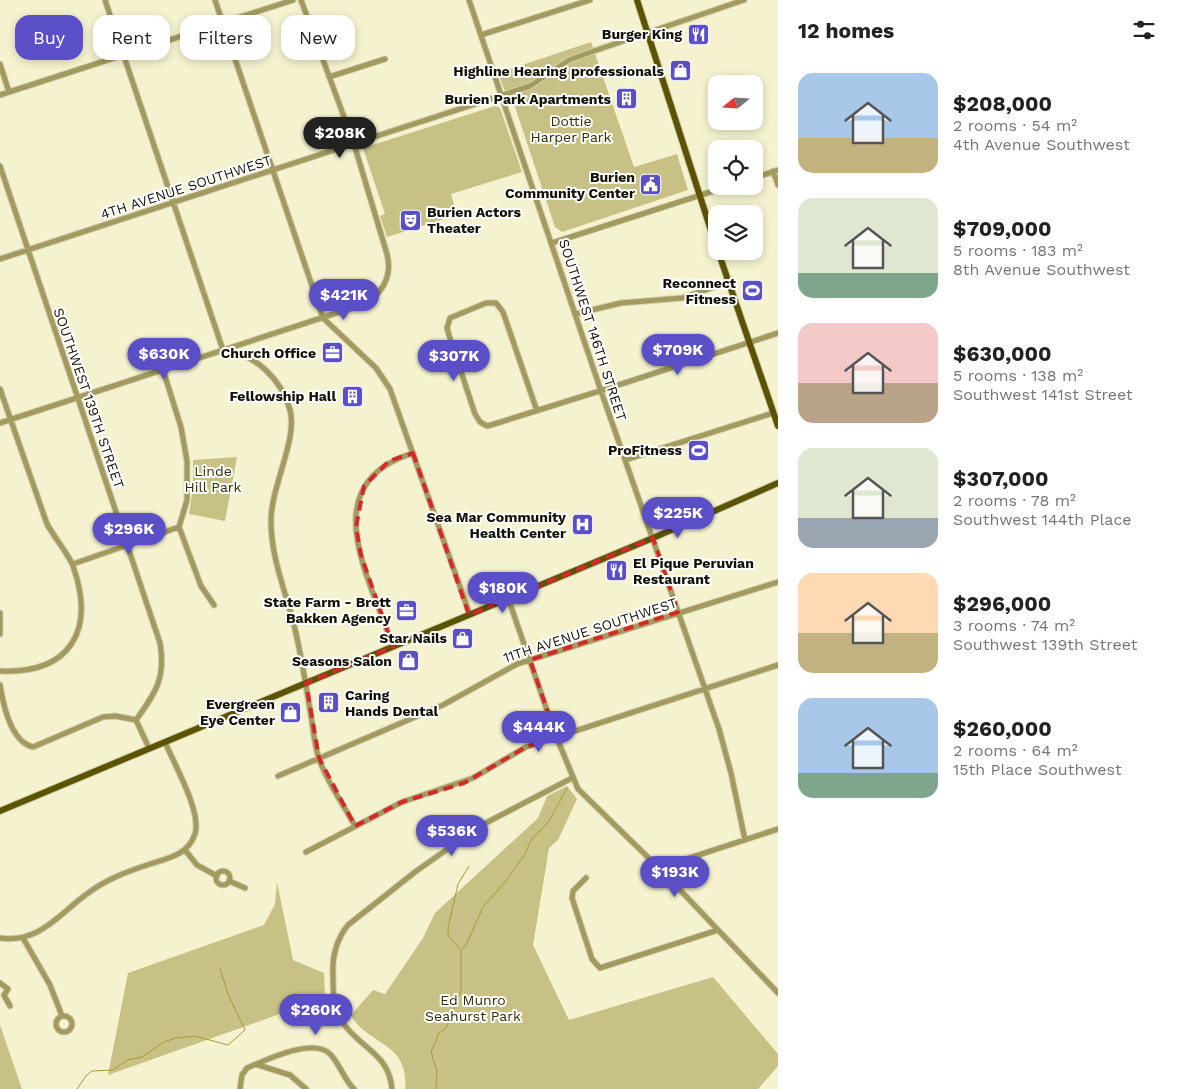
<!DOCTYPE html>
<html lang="en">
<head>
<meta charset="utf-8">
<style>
  :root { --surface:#fff; --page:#f6f6f6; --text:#222; --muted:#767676; --accent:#5b4fc7 }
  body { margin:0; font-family:"Work Sans",sans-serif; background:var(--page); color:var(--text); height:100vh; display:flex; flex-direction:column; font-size:19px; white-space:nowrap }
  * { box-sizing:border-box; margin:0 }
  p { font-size:16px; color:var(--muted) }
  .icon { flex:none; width:28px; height:28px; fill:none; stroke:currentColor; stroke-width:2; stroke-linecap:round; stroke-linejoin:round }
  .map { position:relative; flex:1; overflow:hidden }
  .sheet { display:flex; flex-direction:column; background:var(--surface); width:400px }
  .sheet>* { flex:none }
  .top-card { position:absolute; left:15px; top:15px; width:475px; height:45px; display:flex; gap:10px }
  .needle { width:32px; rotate:252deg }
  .buttons { position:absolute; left:708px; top:75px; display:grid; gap:10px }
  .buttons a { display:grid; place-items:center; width:55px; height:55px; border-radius:10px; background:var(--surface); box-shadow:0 2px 8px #0003; font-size:25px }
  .price { position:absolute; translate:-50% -42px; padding:0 11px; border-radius:18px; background:var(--accent); color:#fff; font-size:16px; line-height:32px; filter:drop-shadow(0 1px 2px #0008) }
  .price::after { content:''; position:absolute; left:50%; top:30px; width:15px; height:11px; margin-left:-8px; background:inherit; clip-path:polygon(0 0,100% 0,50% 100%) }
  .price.active { background:#222; color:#fff }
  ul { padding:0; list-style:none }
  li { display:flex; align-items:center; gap:15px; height:125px; padding:0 20px }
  li span { display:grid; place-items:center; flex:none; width:140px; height:100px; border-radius:15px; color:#555 }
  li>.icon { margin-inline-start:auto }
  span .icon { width:60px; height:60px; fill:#fffc; stroke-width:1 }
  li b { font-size:21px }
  h2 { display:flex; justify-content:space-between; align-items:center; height:60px; padding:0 20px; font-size:21px }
  .pill { padding:0 18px; border-radius:15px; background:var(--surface); box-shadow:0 2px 8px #0003; font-size:18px; line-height:45px }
  .pill.active { background:var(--accent); color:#fff }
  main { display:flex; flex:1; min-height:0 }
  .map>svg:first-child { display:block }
</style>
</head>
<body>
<main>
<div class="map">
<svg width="778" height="1089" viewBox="0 0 778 1089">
  <rect width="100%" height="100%" fill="#f5f2cf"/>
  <path fill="#c8c185" d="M591,42L634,167L677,154L688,190L562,232L555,227L514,104L504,89L498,73Z
    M495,106L500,108L522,172L451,194L457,215L387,237L380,216L385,214L363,148Z
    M237,457L225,521L189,514L193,487V460Z
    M567,786L577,799L558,840L549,848L533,945L569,1020L713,977L778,1054V1066L758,1089H405C410,1041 366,1045 351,1015L373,990L385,994L423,938L435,913L538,818L547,796Z
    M277,882L293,960L324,973L325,998L108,1075L128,973L264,925L275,904Z
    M0,1025L22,1089H0Z"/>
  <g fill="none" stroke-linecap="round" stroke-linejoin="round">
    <path stroke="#a69a36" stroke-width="1" d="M460,949L448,935V928L458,884L469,866
      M77,1089L86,1076L92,1071L113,1070L127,1060L142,1057L162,1043L175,1038L195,1036L228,1045L245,1030L228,994L220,969
      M436,1089L437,1072L431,1052L439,1033L446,1028L461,991V951L467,943L483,907L506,881L525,854L531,840L549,821L567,788"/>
    <defs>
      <path id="minor" d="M105,0L223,350C255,353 282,380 290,410C298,439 271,486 271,521C271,555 283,585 292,617C300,647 305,679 310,710C313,726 314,744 319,759C327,782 343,804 355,826
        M215,0L323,318L376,368L390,389L470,615
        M469,0L601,391L719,729L731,773L745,840
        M481,35L590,0
        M0,64L9,92
        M329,77L385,59
        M0,95L293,0
        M0,166L160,643C166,678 156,692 136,720
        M773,171L778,185
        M754,178L778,170
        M552,243L729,186
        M0,259L530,86L569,60L594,51L744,0
        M575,314L621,303L682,298L729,282
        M163,370L181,427L187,461V500L179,527L201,586L214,605
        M0,389L47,524C54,537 69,555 73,566C96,631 70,674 0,671
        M537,411L503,312L496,303H486L450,318L447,328L449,335L475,414L480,422L487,426L491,425C529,413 568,401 606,389L778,333
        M0,423L358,306C381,297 393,278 387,254L354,144L301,0
        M625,460L773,413
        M73,564L179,527
        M508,598L556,736L578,789L662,871L778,993
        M0,613V634
        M393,647C371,579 312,485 413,453
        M0,685C3,704 11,742 33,747L103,717L115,716L136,720L149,748
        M278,776L443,705L517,664L778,582
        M185,850L197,865L217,876
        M306,852L402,802L473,778L526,747L778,665
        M662,871L677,862L778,829
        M216 878a7 7 0 1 1 14 0a7 7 0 1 1-14 0Z
        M586,878L573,891L572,898L592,959L600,968L718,930
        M229,881L245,888
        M0,938C41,944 61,911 91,891C109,878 129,871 150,864C168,858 188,855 195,834C202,812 174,764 165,742
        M23,938L50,985L62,1016
        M0,983L8,989L4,995L10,1006
        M56 1024a8 8 0 1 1 16 0a8 8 0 1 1-16 0Z
        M258,1065L290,1075L306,1089
        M240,1089L242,1075L247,1068C266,1060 313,1037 330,1054C340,1064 344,1080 354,1089
        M392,1089C389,1052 358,1048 341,1020C333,1006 333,990 333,975C332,956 336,940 348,925L415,872L480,826L572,778"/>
      <path id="major" d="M637,0L716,246
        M718,251L778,426
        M0,811L653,538L778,483"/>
    </defs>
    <use href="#minor" stroke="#d1ceaf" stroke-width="7"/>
    <use href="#major" stroke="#d1ceaf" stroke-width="8"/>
    <use href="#minor" stroke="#a29a5e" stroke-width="5"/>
    <use href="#major" stroke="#5b5300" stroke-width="6"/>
  </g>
  <path fill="none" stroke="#d62828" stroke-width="4" stroke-dasharray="10 6" stroke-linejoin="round" d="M413,453L469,615L653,538L678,612L530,660L556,736L526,747L464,783L402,802L355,826L319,758L306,683L393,647L361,555L356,527L364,486L389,461Z"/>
  <defs>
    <symbol id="restaurant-square" viewBox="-11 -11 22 22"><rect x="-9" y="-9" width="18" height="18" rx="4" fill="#5b4fc7" stroke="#fff"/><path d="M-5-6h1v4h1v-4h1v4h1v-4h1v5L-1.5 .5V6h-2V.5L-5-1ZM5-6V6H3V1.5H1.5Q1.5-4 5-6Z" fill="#fff"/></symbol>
    <symbol id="shop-square" viewBox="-11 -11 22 22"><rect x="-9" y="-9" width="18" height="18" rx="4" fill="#5b4fc7" stroke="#fff"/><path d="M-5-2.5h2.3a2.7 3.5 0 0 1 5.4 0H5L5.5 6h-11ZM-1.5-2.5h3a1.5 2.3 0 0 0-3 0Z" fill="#fff"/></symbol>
    <symbol id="building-square" viewBox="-11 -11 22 22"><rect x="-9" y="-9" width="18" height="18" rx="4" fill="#5b4fc7" stroke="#fff"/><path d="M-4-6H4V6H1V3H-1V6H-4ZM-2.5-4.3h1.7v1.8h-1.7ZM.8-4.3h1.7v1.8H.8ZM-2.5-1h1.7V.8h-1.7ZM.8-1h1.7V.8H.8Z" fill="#fff"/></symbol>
    <symbol id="civic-square" viewBox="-11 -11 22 22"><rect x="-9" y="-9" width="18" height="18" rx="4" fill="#5b4fc7" stroke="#fff"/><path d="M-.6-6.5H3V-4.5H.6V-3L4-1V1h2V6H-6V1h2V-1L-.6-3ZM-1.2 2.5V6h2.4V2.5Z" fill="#fff"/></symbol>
    <symbol id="theatre-square" viewBox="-11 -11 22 22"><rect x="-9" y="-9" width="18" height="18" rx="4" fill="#5b4fc7" stroke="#fff"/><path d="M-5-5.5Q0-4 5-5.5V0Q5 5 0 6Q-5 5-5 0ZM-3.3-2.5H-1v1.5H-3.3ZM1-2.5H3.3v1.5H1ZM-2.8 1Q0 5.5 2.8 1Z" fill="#fff"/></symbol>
    <symbol id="stadium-square" viewBox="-11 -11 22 22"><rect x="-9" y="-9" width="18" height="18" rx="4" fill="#5b4fc7" stroke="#fff"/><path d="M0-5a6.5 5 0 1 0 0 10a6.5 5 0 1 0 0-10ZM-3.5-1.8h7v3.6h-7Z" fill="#fff"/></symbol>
    <symbol id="office-square" viewBox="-11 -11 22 22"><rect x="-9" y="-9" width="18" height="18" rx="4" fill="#5b4fc7" stroke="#fff"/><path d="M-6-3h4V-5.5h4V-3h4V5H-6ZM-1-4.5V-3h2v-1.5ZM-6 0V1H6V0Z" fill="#fff"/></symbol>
    <symbol id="hospital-square" viewBox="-11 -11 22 22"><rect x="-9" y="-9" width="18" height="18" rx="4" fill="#5b4fc7" stroke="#fff"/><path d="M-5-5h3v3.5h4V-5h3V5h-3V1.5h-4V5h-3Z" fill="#fff"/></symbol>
  </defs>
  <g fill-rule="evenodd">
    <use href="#restaurant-square" x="686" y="22" width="25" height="25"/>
    <use href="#shop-square" x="668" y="58" width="25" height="25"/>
    <use href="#building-square" x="614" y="86" width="25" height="25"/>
    <use href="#civic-square" x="638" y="172" width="25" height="25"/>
    <use href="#theatre-square" x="398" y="208" width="25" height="25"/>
    <use href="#stadium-square" x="740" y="278" width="25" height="25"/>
    <use href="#office-square" x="320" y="340" width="25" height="25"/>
    <use href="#building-square" x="340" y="384" width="25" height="25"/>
    <use href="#stadium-square" x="686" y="438" width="25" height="25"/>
    <use href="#hospital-square" x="570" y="512" width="25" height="25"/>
    <use href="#restaurant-square" x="604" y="558" width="25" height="25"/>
    <use href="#office-square" x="394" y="598" width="25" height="25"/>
    <use href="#shop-square" x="450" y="626" width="25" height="25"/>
    <use href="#shop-square" x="396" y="648" width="25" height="25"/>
    <use href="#building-square" x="316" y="690" width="25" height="25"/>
    <use href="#shop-square" x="278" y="700" width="25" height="25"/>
  </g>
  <g text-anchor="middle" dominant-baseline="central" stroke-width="4" stroke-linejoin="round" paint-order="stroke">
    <g font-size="14" font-weight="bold" fill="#131106" stroke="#fff" text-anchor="end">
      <text x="682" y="34">Burger King</text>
      <text x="664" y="71">Highline Hearing professionals</text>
      <text x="611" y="99">Burien Park Apartments</text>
      <text x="635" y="177">Burien<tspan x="635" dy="16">Community Center</tspan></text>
      <text x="427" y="212" text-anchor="start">Burien Actors<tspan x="427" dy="16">Theater</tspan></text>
      <text x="736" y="283">Reconnect<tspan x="736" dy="16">Fitness</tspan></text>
      <text x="316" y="353">Church Office</text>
      <text x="336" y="396">Fellowship Hall</text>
      <text x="682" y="450">ProFitness</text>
      <text x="566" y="517">Sea Mar Community<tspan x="566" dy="16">Health Center</tspan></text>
      <text x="633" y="563" text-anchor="start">El Pique Peruvian<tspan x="633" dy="16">Restaurant</tspan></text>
      <text x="391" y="602">State Farm - Brett<tspan x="391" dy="16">Bakken Agency</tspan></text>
      <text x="447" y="638">Star Nails</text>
      <text x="392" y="661">Seasons Salon</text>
      <text x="345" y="695" text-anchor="start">Caring<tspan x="345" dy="16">Hands Dental</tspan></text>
      <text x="275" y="704">Evergreen<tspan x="275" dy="16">Eye Center</tspan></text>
    </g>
    <g font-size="14" fill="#312c01" stroke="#fff">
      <text x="571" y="121">Dottie<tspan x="571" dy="16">Harper Park</tspan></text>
      <text x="213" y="471">Linde<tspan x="213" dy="16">Hill Park</tspan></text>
      <text x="473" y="1000">Ed Munro<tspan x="473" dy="16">Seahurst Park</tspan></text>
    </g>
    <g font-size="14" fill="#131106" stroke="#fff">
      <text transform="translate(186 187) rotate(-18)">4TH AVENUE SOUTHWEST</text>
      <text transform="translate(593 330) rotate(72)">SOUTHWEST 146TH STREET</text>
      <text transform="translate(89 398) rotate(71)">SOUTHWEST 139TH STREET</text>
      <text transform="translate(590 630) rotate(-18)">11TH AVENUE SOUTHWEST</text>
    </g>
  </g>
</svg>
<div class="buttons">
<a><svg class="needle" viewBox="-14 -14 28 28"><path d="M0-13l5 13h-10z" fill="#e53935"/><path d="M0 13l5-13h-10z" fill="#767676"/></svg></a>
<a><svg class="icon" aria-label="locate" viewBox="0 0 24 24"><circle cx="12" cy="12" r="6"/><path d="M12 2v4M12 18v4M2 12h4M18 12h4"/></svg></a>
<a><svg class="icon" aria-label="layers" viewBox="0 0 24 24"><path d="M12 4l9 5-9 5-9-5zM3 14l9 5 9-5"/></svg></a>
</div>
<b class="price active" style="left:340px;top:159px">$208K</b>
<b class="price" style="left:344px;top:321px">$421K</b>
<b class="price" style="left:678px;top:376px">$709K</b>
<b class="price" style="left:164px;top:380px">$630K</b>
<b class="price" style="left:454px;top:382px">$307K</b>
<b class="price" style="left:678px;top:539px">$225K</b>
<b class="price" style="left:129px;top:555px">$296K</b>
<b class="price" style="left:503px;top:614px">$180K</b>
<b class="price" style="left:539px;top:753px">$444K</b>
<b class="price" style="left:452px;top:857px">$536K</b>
<b class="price" style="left:675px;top:898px">$193K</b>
<b class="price" style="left:316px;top:1036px">$260K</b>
<div class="top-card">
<a class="pill active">Buy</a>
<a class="pill">Rent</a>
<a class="pill">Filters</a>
<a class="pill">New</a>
</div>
</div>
<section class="sheet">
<h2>12 homes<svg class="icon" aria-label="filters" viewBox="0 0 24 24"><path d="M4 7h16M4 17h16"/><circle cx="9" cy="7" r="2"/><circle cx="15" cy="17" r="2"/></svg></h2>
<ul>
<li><span style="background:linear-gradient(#a9c7e8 65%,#c2b280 0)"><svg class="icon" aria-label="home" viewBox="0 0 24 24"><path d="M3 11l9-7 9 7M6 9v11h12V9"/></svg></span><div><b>$208,000</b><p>2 rooms · 54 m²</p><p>4th Avenue Southwest</p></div></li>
<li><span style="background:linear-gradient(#dfe7d0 75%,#7fa58c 0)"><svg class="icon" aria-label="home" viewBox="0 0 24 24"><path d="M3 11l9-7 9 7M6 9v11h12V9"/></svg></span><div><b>$709,000</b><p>5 rooms · 183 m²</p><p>8th Avenue Southwest</p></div></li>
<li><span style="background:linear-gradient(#f6c9c9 60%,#b9a48a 0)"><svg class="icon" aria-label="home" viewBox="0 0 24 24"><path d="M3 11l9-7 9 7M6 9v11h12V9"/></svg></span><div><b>$630,000</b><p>5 rooms · 138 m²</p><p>Southwest 141st Street</p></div></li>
<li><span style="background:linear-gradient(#dfe7d0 70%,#9aa5b1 0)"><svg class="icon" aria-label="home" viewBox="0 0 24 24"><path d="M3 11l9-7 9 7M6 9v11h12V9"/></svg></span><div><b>$307,000</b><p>2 rooms · 78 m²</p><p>Southwest 144th Place</p></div></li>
<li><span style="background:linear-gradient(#ffd9b3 60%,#c2b280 0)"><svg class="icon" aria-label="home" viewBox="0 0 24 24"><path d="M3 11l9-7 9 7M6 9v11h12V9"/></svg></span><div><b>$296,000</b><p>3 rooms · 74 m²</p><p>Southwest 139th Street</p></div></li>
<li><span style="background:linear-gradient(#a9c7e8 75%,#7fa58c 0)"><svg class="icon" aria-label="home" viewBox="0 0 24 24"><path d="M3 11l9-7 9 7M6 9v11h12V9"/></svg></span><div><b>$260,000</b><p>2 rooms · 64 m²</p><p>15th Place Southwest</p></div></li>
</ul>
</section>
</main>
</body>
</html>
